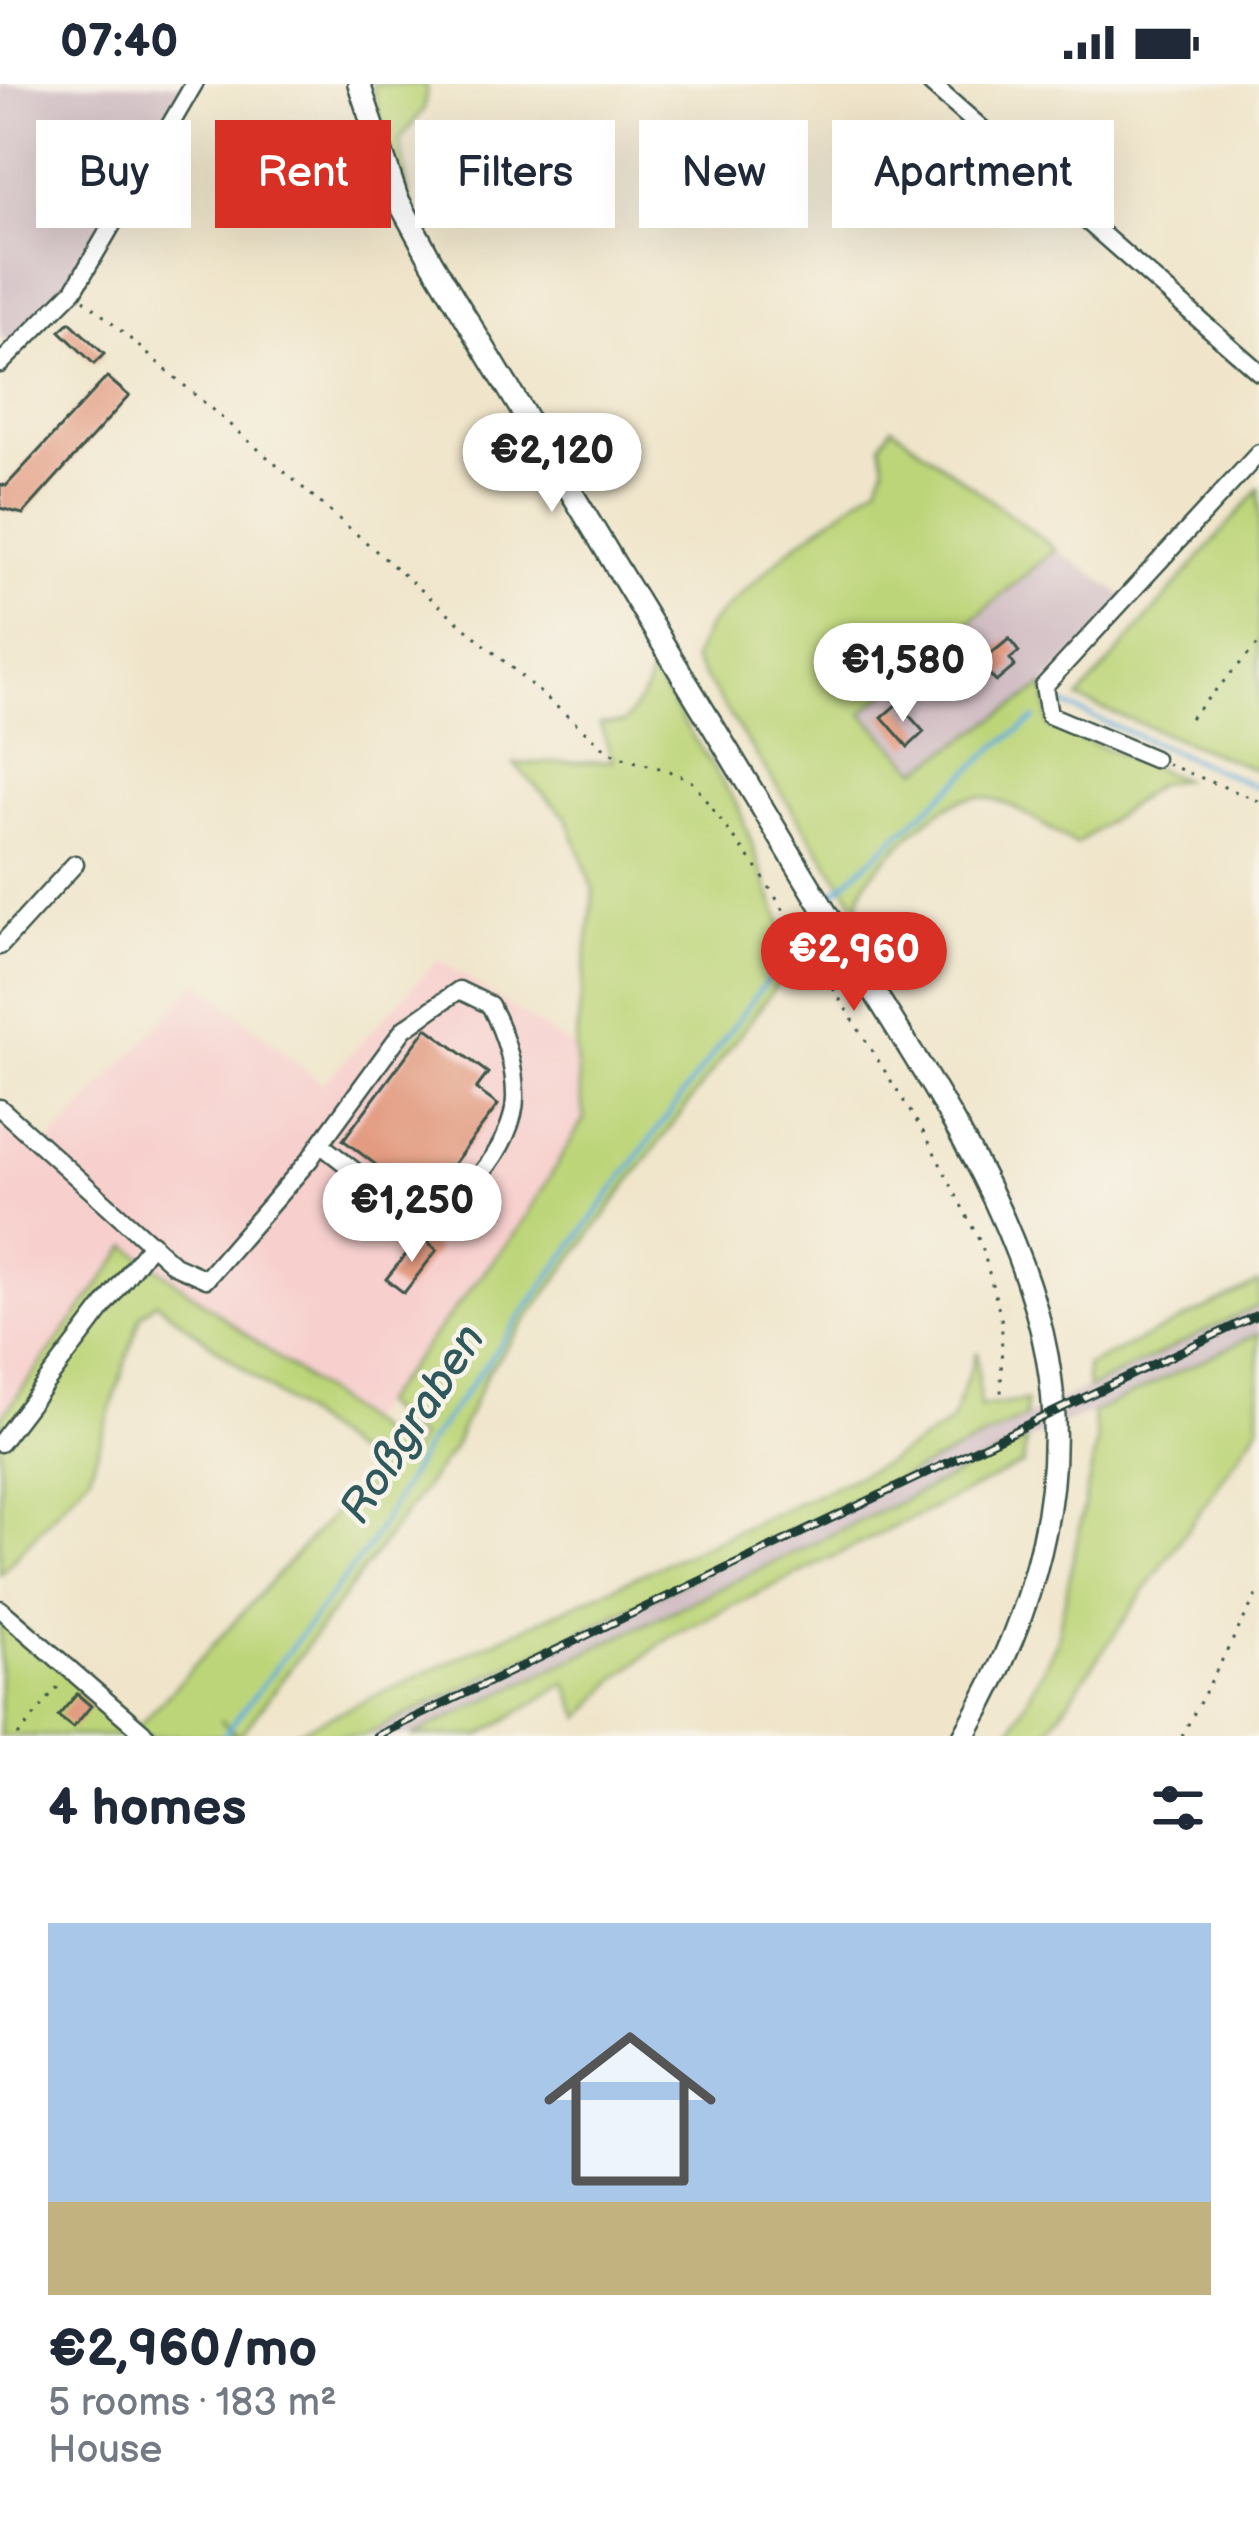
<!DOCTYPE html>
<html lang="en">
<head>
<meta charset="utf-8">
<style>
  :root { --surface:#fff; --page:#f6f6f7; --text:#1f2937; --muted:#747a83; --accent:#d93025 }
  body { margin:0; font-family:"Balsamiq Sans",sans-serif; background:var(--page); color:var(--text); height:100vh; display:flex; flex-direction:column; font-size:45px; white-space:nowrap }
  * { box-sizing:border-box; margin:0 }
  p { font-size:39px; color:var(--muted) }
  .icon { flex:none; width:66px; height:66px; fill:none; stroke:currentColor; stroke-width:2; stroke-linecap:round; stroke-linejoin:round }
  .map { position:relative; height:1652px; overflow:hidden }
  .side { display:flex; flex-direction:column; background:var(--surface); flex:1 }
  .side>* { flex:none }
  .banner { position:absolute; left:36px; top:36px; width:1188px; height:108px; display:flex; gap:24px }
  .price { position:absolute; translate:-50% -102px; padding:0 27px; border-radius:42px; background:#fff; color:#222; font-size:39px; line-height:78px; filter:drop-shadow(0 3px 6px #0008) }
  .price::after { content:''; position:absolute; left:50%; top:72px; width:36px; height:27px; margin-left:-18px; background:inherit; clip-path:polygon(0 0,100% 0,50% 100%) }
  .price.on { background:var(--accent); color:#fff }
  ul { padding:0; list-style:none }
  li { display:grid; align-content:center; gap:24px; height:636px; padding:0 48px }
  li span { display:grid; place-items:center; height:372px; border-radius:0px; color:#555 }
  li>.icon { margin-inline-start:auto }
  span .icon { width:216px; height:216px; fill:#fffc; stroke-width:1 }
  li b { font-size:51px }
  h2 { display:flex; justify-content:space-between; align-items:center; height:144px; padding:0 48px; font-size:51px }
  .chip { padding:0 42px; border-radius:0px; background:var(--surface); box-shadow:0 12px 48px #0002; font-size:42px; line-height:108px }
  .chip.on { background:var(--accent); color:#fff }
  .status { display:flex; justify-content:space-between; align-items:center; height:84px; padding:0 60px; background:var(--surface); direction:ltr }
  .status svg { height:33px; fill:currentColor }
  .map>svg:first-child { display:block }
</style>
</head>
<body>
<div class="status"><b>07:40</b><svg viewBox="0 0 49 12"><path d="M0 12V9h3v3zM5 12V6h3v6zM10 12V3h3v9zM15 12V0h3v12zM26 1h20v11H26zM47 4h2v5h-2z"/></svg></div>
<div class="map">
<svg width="1259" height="1652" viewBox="0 0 1259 1652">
  <rect width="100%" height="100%" fill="#f7f3e8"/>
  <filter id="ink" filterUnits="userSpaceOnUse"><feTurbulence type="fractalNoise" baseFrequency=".00833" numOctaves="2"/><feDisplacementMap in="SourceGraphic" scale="24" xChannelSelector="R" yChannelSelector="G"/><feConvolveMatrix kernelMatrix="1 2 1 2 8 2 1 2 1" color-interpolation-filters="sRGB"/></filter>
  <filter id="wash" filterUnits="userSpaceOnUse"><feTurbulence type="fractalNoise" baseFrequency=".004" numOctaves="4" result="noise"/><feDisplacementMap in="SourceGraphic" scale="48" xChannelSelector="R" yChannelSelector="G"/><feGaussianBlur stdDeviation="2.7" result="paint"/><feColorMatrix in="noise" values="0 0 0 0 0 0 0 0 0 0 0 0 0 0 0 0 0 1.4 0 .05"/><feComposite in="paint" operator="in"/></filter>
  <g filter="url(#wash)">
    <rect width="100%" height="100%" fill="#f0e5ca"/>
    <path fill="#f7d0ce" d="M438,875L575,965L584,1036L520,1143L365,1337L128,1162L0,1335V1036L40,1069L199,898L323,1000Z"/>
    <path fill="#d2bec4" d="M0,0H188L74,206L14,265L0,251Z
      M1056,465L1128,515L1044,602L917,687L861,629Z
      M1259,1221V1249L1162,1297L1026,1357L412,1652H363Z"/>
    <path fill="#bdd579" stroke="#6e8956" stroke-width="3" d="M372,0H427L424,25L400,56L410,118L383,47Z
      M892,343L1056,465L862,629L918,686L1044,602L1049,643L1182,695L1158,700L1076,761C990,709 977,685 898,763C878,783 861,795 858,824L693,576L709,541L790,465L878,400L885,382L881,360Z
      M1259,405V687L1078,615Z
      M650,587L738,722L800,892L782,894L487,1289L452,1366L240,1652L220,1636L236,1652H0V1525L138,1643L374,1385L156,1218L141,1231L90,1390L0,1490V1335L128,1162L408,1371L420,1355L379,1320L520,1143L584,1035L575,965L594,806L567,734L514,680L613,677L600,640L624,639L647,606Z
      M1259,1199V1221L1088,1305L1086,1282Z
      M1259,1249V1342L1044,1652H1008L1056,1560L1097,1357L1093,1329Z
      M977,1267L980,1323L1026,1317L1025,1334L363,1652H287L887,1378L951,1339Z
      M1026,1357L1023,1380L669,1553L615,1596L581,1634L566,1599L480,1652H412Z"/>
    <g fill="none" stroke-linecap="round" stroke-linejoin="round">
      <path stroke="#62aedb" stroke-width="4.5" d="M1058,618L1259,704
        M827,815L997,662L1035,635
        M223,1652L369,1462L426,1362L816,829"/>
    </g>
    <g id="blocks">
      <path fill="#e39c82" d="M70,238L104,270L94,280L60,247Z
        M107,293L129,312L23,430L0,424V400L6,402Z
        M1009,555L1019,568L1010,575L1015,582L996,598L980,579Z
        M898,619L924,648L908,663L882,633Z
        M427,944L488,989L476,1005L498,1021L425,1118L343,1056Z
        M421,1152L437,1166L404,1209L386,1195Z
        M77,1610L91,1622L73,1644L58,1632Z"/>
    </g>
  </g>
  <g filter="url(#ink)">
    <use href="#blocks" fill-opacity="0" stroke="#3e564a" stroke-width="3"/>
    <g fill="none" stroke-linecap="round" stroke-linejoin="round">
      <defs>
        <path id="minor" d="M931,0L1259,288
          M0,280L74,206L194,0
          M1154,675L1049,631L1044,602L1259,369
          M0,862L75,780
          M0,1024L174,1181L206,1195L310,1075L320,1060L404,945L459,906L490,921C504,949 515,981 515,1012C516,1059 459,1132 410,1130L320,1060
          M0,1359L152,1159
          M0,1525L147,1652"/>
        <path id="major" d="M359,0L397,114L432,178C566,400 702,621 835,844C915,978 1018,1116 1047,1272C1072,1407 1031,1536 964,1652"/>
      </defs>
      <use href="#minor" stroke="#3e564a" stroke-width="21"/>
      <use href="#major" stroke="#3e564a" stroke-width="26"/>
      <path stroke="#3e564a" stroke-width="3" stroke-dasharray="3 9" stroke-linecap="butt" d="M84,215L608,667C635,682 668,681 693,699L759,787L927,1054L982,1162L1002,1238L1001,1314
        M1190,634L1259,559
        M1167,680L1259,717
        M18,1652L61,1599
        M1182,1652L1259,1506"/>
      <use href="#minor" stroke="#fff" stroke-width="16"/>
      <use href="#major" stroke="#fff" stroke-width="21"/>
      <defs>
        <path id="rail" d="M376,1652L1259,1230"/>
      </defs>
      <use href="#rail" stroke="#1f3d34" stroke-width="9"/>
      <use href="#rail" stroke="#f7f3e8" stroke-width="4.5" stroke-dasharray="14" stroke-linecap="butt"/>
    </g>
  </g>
  <g text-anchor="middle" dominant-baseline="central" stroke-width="9" stroke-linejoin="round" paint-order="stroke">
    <g font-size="45" font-style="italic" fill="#30595e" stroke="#f7f3e8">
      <text transform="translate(413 1340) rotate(-57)">Roßgraben</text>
    </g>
  </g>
</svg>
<b class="price" style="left:552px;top:431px">€2,120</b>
<b class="price" style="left:903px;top:641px">€1,580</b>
<b class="price on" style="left:854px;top:930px">€2,960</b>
<b class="price" style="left:412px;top:1181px">€1,250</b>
<div class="banner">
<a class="chip">Buy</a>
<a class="chip on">Rent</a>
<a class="chip">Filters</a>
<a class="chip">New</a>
<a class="chip">Apartment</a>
</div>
</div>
<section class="side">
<h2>4 homes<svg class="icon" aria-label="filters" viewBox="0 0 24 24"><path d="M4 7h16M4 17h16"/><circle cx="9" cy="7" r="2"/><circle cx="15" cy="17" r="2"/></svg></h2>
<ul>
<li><span style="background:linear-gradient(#a9c7e8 75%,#c2b280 0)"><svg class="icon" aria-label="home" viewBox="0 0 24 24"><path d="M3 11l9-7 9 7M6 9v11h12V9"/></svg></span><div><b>€2,960/mo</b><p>5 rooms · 183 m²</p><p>House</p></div></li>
</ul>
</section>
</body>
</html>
